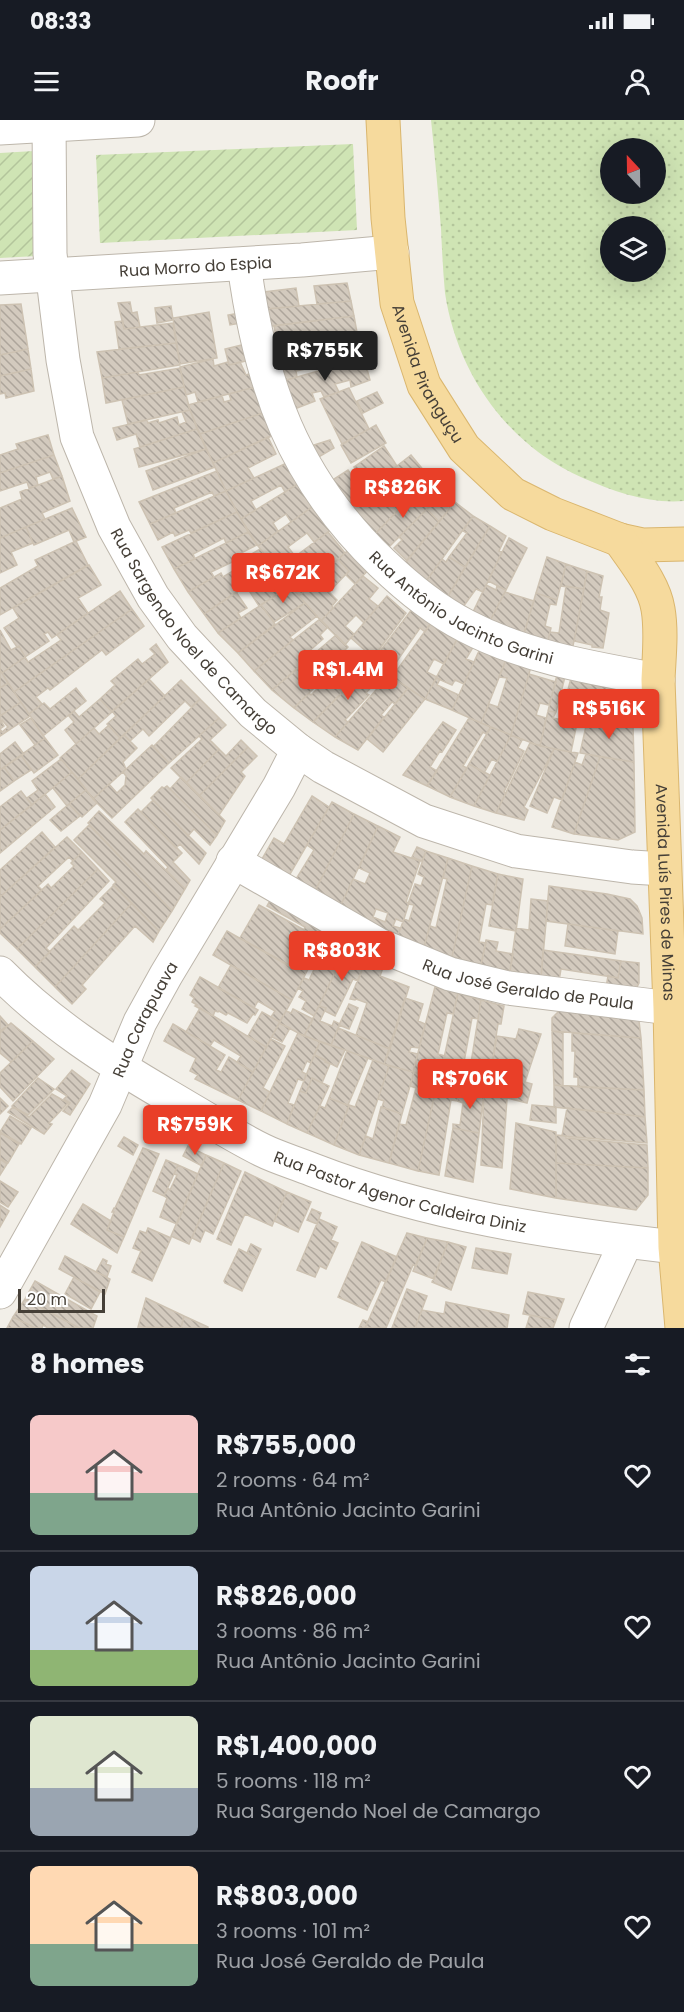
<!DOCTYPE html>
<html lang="en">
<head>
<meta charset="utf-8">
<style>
  :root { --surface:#171b24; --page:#20242c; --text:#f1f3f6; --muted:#9ea1a6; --line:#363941; --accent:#e93f28 }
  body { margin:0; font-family:Poppins,sans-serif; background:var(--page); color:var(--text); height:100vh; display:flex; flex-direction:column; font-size:22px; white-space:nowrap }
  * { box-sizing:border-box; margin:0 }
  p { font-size:20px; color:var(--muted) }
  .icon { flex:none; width:33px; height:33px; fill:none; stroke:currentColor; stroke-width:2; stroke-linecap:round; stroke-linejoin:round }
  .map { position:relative; height:1208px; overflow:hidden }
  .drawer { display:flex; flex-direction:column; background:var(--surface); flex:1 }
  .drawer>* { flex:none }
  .needle { width:39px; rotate:338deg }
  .fabs { position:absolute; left:600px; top:18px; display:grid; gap:12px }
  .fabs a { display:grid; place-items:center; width:66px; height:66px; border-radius:50%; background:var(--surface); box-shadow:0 6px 24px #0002; font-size:30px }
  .scale { position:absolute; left:18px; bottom:15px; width:87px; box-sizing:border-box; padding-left:6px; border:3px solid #453f37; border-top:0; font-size:16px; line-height:21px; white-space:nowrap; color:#453f37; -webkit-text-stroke:4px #fff; paint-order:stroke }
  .price { position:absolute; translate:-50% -51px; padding:0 14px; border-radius:6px; background:var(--accent); color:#fff; font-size:20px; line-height:39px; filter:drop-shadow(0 2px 3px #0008) }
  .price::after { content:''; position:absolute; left:50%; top:36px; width:18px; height:14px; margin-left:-9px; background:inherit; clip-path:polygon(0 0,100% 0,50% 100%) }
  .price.current { background:#222; color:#fff }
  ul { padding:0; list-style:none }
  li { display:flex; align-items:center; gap:18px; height:150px; padding:0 30px }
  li+li { border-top:2px solid var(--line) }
  li span { display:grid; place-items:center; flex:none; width:168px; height:120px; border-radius:9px; color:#555 }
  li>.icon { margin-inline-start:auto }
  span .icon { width:72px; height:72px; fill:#fffc; stroke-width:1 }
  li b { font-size:26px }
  h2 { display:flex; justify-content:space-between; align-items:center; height:72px; padding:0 30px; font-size:26px }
  .status { display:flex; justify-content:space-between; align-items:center; height:42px; padding:0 30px; background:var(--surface); direction:ltr }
  .status svg { height:16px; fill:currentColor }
  header { display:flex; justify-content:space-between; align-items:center; height:78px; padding:0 30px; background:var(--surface); font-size:27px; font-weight:700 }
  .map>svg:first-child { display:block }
</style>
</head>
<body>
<div class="status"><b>08:33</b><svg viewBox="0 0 49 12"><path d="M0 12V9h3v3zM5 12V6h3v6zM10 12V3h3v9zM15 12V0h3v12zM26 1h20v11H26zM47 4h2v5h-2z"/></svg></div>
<header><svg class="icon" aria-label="menu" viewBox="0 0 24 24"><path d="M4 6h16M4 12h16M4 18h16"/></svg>Roofr<svg class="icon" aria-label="person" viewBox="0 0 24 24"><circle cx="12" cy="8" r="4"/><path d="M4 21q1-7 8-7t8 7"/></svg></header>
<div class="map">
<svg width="684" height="1208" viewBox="0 0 684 1208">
  <defs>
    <pattern id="grass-dots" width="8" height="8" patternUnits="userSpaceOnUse" patternTransform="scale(1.5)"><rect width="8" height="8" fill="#cfe4b4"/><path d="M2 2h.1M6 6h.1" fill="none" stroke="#b3c59b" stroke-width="1.8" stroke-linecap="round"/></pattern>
    <pattern id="garden-furrows" width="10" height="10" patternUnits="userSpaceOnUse" patternTransform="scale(1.5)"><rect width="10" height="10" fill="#cfe4b4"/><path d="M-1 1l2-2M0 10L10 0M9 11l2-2" fill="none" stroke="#b3c59b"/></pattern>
    <pattern id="building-back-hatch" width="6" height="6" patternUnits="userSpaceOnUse" patternTransform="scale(1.5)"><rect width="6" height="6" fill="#d3cabe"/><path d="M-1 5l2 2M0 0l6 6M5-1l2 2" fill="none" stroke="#ada59b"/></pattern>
  </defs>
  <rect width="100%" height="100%" fill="#f2efe8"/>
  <path fill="url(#grass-dots)" fill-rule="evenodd" d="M431,0H684V381C649,384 615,372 583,358C508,326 457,253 445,173C443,152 442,130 441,109C438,73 435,36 431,0ZM610,28H656V74H610ZM610,106H656V152H610Z"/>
  <path fill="url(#garden-furrows)" d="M353,24L357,110L100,123L96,35Z
    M34,31L37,136L0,138V33Z"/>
  <path fill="url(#building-back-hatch)" stroke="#cdc2b2" stroke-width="1.5" fill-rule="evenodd" d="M347,163L351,181L317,184L314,166Z
    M296,168L299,186L267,189L264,172Z
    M351,181L354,196L270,206L267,189Z
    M130,182L132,193L137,192L140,207L124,209L118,183Z
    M21,184L28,229L0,235V185Z
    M171,186L173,200L157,203L155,188Z
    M209,192L217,238L180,244L173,198Z
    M239,193L241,203L230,205L228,195Z
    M354,196L358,218L283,233L281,223H279L278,217H276L274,206Z
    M123,201L124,209L173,203L176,223L119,229L115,202Z
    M358,218L364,238L340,245L338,242L296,251L297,257L283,261L276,234Z
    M176,223L180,245L102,258L97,232Z
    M246,224L250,240L229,245L225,229Z
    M28,229L31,249L0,256V235Z
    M364,238L370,260L351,267L350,260L335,264L339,272L324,277L321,271L312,273L315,281L292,290L283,261Z
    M213,239L214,246L228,242L229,245L240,242L246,255L249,254L253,263L259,266L198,282L195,272L186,275L180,247Z
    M180,248L184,267L106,283L102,258L138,252L139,255Z
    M31,249L34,271L6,278L5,273L0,274V256Z
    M259,266L269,291L200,314L188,285L222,276L224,282L231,280L229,274Z
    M184,267L190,290L128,304L122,280Z
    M349,268L369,309L342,324L320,279Z
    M377,272L383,283L363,293L357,281Z
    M190,290L197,309L140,327L136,314L117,320L113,308L147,300L148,303L158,300L159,303L177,297L179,305L186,302L182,292Z
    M269,291L278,313L213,343L200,314Z
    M376,305L386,323L351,343L341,325Z
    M197,309L206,329L139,347L134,329Z
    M48,315L54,335L0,353V335L18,329L16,324Z
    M268,317L276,334L248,348L254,358L226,371L213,343Z
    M330,320L334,328L317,338L311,326Z
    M384,326L397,346L348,385L331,361L348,350L353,357L358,353L354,347Z
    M206,329L215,347L153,370L146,351Z
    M54,335L62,356L53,359L50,352L36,357L38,365L29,368L27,362L0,371V353Z
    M411,335L430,358L404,384L383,357Z
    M291,341L301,362L285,372L281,365L251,381L256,390L241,399L226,371Z
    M217,351L226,371L214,376L212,372L174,388L176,393L150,404L139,382Z
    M62,356L70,381L42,393L45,399L0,418V388L22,379L20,372Z
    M383,357L404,384L375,414L348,385Z
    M301,362L316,384L291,402L286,394L273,403L278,411L258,426L241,399Z
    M418,370L432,384L388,428L375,414Z
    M226,371L237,392L191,413L189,410L175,416L173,412L158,420L150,404Z
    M445,372L455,382L439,402L427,389Z
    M455,382L473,396L424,464L403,445Z
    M316,384L335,407L314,422L307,413L288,427L295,436L277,450L258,426Z
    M72,388L86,417L74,422L69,410L34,425L26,407Z
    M427,389L439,402L407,441L394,428L402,420L399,417Z
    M237,392L248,412L226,423L224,418L193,434L195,439L174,449L162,427Z
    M473,396L490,406L465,447L449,437L467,413L463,411Z
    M490,406L506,416L499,431L502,432L483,472L476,469L463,487L447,478Z
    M26,407L33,423L11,432L17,445L0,453V418Z
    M248,412L257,425L241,433L243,437L211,452L214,457L188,472L174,449Z
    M328,412L345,433L330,447L322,438L307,451L316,460L299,476L277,450Z
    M509,418L527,428L506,470L488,461Z
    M76,421L88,445L0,495V468L38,446L35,440Z
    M352,427L373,445L355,464L346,455L349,451L338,439Z
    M260,429L275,447L204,494L188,472L221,453L223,457L238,448L235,444Z
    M449,437L465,447L447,478L424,464L442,439L446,442Z
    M547,437L566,444L557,480L536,473Z
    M338,439L349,451L329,472L337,480L332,486L333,488L321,501L299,476Z
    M566,444L587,451L584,469L561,466Z
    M89,445L101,465L78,478L88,493L52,518L48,512L44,514L49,521L25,537L19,526L17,527L4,508L19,498L13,488Z
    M275,447L290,466L259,486L246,466Z
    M587,451L603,456L599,477H602L600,490L609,493L603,528L592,527V525L574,521Z
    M363,456L378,468L369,479L378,486L364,503L356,495L345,506L354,514L345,525L321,501Z
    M486,465L496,470L497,466L506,470L490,501L473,492Z
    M290,466L305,483L274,502L261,485Z
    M566,466L584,469L572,531L547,524L550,512L559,513Z
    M120,471L132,489L14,572L2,553L25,537L28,542L61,520L57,515Z
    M236,472L247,488L238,493L241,498L218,513L204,494Z
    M505,472L534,481L523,516L490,501Z
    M536,473L557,480L556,485L550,484L545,506L551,508L547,524L523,517Z
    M387,476L406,493L370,542L365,539L369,534L351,518Z
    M419,480L438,493L425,512L420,508L390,551L394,554L392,557L371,543Z
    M305,483L317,496L290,517L293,520L254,551L238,533Z
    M261,485L275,504L238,533L218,513Z
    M132,489L144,506L106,535L102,530L50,570L48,568L36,577L42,584L29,594L14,572Z
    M438,493L462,510L444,544L434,539L427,552L437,557L425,579L392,557Z
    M320,499L328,507L320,515L323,519L298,541L302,545L272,570L254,551Z
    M0,510L11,530L19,526L25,537L2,553L0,550Z
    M462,510L479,517L466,539L474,542L464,564L455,560L452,565L436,558Z
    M336,515L348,527L316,559L320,562L294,588L272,570Z
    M484,520L510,530L481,603L452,590Z
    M156,524L168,542L112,592L100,579L115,565L111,561L138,539L142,544L155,534L150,529Z
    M510,530L533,540L511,615L481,603L489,584L498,587L507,558L499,557Z
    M347,536L353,542L346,549L356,559L313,602L294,588L309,573L311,575L333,553L331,551Z
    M371,543L385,552L366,573L369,575L345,600L348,602L335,617L313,602Z
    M559,547L567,549L556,592L548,591Z
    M0,550L8,563L0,568Z
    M529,554L556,562L549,585L540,583L536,595L546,598L540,626L511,615Z
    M589,554L631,562L632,575L611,571L608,585L613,586L609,600L562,593L571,558L587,564Z
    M389,555L408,568L395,584L392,582L381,595L384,597L358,630L335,617Z
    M436,558L440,559L437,565L459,575L452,590L425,579Z
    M149,559L165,576L120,618L107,604L116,596L112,591Z
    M181,560L200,579L191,587L185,581L149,616L143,609L130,621L124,615Z
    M8,563L21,582L0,596V568Z
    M76,568L86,581L43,616L29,594L44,583L50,589Z
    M408,568L425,579L383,632L367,619Z
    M100,579L112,592L76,624L65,610L74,602L69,596L74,591L79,597Z
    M200,579L219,598L169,643L153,627Z
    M21,582L30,596L0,616V596ZM2,600L8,607L2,612L0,609L4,606L1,601Z
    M548,591L556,592L553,598L577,603L571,632L540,626Z
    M588,597L633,605L634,642L580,633Z
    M31,598L45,618L35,625L20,605Z
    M219,598L226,605L210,620L219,629L186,663L171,648L202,619L199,616Z
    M469,598L491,607L486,614L483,612L463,646L467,648L450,677L427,666Z
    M443,602L456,610L442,632L440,631L430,647L437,651L427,666L403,655Z
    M109,605L120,618L78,659L60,638L94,608L99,614Z
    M491,607L511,615L497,642L492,639L484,653L469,644Z
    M124,615L137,628L123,642L126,649L93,679L78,659Z
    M511,615L522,620L518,628L524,631L504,672L506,673L496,693L474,686Z
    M45,618L58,635L34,653L21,635Z
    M241,620L248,627L199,676L186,663L219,629L226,636Z
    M15,622L24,634L0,650V634Z
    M530,623L554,629L524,687L528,690L524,700L496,693Z
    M152,625L169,643L112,698L93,679L109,664L117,673L125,665L126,656L123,652Z
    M248,627L257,636L241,652L245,656L219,695L199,676Z
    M554,629L578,633L562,680L554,677L547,693L530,686Z
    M586,634L600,637L574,714L552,707L575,642L582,645Z
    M21,635L31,650L14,661L4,647Z
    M600,637L634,642L635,712L618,720L574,714Z
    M61,639L72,652L32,685L27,678L38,670L32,661Z
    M469,644L490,655L474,686L450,677Z
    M4,647L14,661L0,671V650Z
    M72,652L86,670L67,686L53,668Z
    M181,657L225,701L217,715L170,669Z
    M167,666L217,715L210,725L194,709L188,716L151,678L162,667L164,668Z
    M86,670L97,683L82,697L69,684Z
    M21,671L32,685L0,710V687Z
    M45,674L55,687L0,733V710Z
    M312,676L329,687L286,761L258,746L274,718L284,724Z
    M153,680L206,733L199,744L180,724L176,728L141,692Z
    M332,682L354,694L313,775L293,764L314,730L307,725Z
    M69,684L80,696L61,711L50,700Z
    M138,689L182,733L173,742L190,760L185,769L166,750L168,747L125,702Z
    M99,691L144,734L146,731L185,769L172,791L88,703Z
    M354,694L378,706L339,789L313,775Z
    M89,705L172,791L159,811L113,765L116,762L74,720Z
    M378,706L400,717L393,732L420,741L406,782L409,783L403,802L396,799L393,806L400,808L397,818L339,789L353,759L365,764L370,753L359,748ZM376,789L388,793L385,802L373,797Z
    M42,712L55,727L0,777V750Z
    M67,717L82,732L73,741L69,737L38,766L42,770L0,809V777Z
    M417,727L426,731L422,741L412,737Z
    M426,731L448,738L424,827L397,818L404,799L409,801L414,785L408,784L415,764L421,766L424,757L418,754Z
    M82,732L98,749L17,829L0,813V809L48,764L51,768L74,746L71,743Z
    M448,738L472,746L452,837L424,827L430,806L436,808L447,759L443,758Z
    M472,746L498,754L492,785L486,784L479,822L486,823L481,845L452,837Z
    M98,749L109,761L46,828L50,832L35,847L17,829Z
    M498,754L523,759L516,811L489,806Z
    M114,765L132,783L55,867L35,847L74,806L78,810L105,783L100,779Z
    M549,766L607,774L630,779L637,786L642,798L643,814L546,801Z
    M273,775L327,813L305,855L296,849L313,819L307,815L308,812L304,810L305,807L267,786Z
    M531,779L548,781L541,858L510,851L516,808L529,810Z
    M132,783L159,811L153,822L135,806L82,865L86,869L72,884L55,867Z
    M259,785L308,812L289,845L240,818Z
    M568,804L618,811L615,834L565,826Z
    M227,811L305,855L292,880L213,835Z
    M486,820L498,822L496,831L513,834L510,851L481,845Z
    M346,830L366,840L358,861L353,859L335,896L325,891L326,888L319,886Z
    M543,830L621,841L618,858L561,849L559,861L541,858Z
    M320,837L338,846L314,896L302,889L306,881L299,877L303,871L298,868L304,858L309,860Z
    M366,840L383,848L380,856L409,867L390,929L356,915L367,883L356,879L355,880L350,879Z
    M621,841L639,843V863L634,873L606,868L608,856L618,858Z
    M231,845L292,880L280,902L271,897L275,891L258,881L254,888L218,868Z
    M200,857L258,890L255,895L253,894L247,903L228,893L226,895L219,891L218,892L215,891L213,896L195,886L197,885L192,882L194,878L190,875Z
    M435,867L458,873L453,894L447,893L438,934L445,936L439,960L413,952Z
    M458,873L481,880L478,899L472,898L464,942L444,938Z
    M405,878L423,884L418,901L425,904L419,928L411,927L409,932L418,934L413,952L384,944Z
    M481,880L504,886L501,904H498L495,923L492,945L496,946L492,974L467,968Z
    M349,884L358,888L349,909L339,905Z
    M565,885L634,893L639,901L641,918L552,911V898Z
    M319,886L326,888L320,901L332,906L334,901L340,904L331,925L304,916Z
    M200,888L266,927L253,952L237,942L241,936L214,920L210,926L186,912Z
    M293,889L313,899L304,916L279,903L286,891L291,893Z
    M262,892L280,902L266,927L248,916Z
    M0,896L8,905L0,911Z
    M11,903L33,921L11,942L0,933V913Z
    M279,903L290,908L282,922L272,917Z
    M173,904L225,935L216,950L221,952L229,937L253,952L238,980L195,959L198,955L190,951L196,938L164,921Z
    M338,908L390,929L384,944L331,925Z
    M519,909L541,914L525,962L532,964L527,983L492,974L496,946L492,945L497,916L516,919Z
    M552,911L563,913V966L554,965Z
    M298,913L320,922L311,943L307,941L302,952L306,954L304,961L298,959L288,983L294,985L287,1004L261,991Z
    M572,913L641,918L644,970L578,967V957H574L575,931H572Z
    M271,919L285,926L263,968L270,972L261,991L238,980Z
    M33,921L54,939L13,981L0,967V953Z
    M320,922L345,930L337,947L314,935Z
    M347,931L368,938L348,985L329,978Z
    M314,935L326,940L325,942L330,944L322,963L312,958L306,973L300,971Z
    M444,938L471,944L467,968L439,960Z
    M373,940L389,946L359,1035L334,1025L349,985L355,987Z
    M389,946L414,952L402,994L382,987L384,981L378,979Z
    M72,950L90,964L70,995L63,991L70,983L64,979L67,976L56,969Z
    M414,952L438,959L418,1051L389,1043L399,1004L406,1005L416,968L410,966Z
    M38,958L54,969L28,995L12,986Z
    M312,958L329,966L307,1013L287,1004L300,971L306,973Z
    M438,959L460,966L457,981L451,980L439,1055L418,1051Z
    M554,965L644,970L645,997L554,987Z
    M460,966L484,973L479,1013L453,1008V1004L460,1005L463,983L457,981Z
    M484,973L507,979L502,1048L481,1045Z
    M52,974L68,983L49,1003L52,1004L44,1014L8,992L13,987L29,997Z
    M0,978L8,986L0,994Z
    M329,978L349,986L334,1025L307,1013L320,986L325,988Z
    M532,985L556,987V1003L530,1000Z
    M381,987L402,994L389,1043L359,1035L366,1016L373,1019Z
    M567,988L645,997L647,1023L562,1016Z
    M10,996L31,1008L21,1024L0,1012Z
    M516,1003L556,1012V1078L510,1069Z
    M453,1008L479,1013L473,1062L445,1056Z
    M0,1013L19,1024L8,1043L0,1038Z
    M556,1015L566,1016V1018L647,1025L648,1048L556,1043Z
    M124,1017L138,1025L133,1035L118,1026Z
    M188,1026L206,1035L202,1046L183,1036Z
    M143,1028L159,1034L124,1117L107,1110L114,1092H112L114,1088H115Z
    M206,1035L224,1043L189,1124L171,1116Z
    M0,1039L7,1044L0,1055Z
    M166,1040L178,1045L164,1076L153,1071Z
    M224,1043L241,1051L213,1114L205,1110L200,1122L192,1118Z
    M556,1043L648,1048V1075L636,1090L556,1078Z
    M178,1045L198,1054L177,1104L160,1097L167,1078L164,1076L168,1068L170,1070L177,1055L174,1054Z
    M245,1052L287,1072L272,1106L245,1094L231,1125L217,1119Z
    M0,1061L18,1072L8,1087L0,1082Z
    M287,1072L311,1082L298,1112L274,1101Z
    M83,1084L111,1101L107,1110L124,1117L117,1133L71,1104Z
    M0,1085L9,1091L0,1107Z
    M312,1089L321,1093L317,1104L307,1100Z
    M319,1099L337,1107L331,1120L338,1123L326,1149L320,1146L315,1157L297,1150Z
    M148,1108L171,1118L152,1161L132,1152L141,1131L133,1128L140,1111L146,1113Z
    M407,1113L427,1118L416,1146L413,1145L386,1208H365Z
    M427,1118L448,1122L434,1159L413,1151Z
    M362,1122L397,1137L386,1162L381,1160L367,1190L338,1177Z
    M448,1122L466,1127L451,1170L432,1162Z
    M251,1124L261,1129L257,1138L247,1133Z
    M476,1128L511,1134L507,1154L472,1148Z
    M239,1129L257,1138L242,1171L225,1163L224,1161Z
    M65,1136L110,1159L105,1174L59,1149Z
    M103,1139L107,1141L106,1144L111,1146L107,1157L96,1152Z
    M74,1157L100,1172L91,1189L65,1174Z
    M35,1161L97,1196L93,1208H79L25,1179Z
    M407,1169L427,1176L415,1208H392Z
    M528,1172L564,1179L556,1200L523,1194Z
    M146,1178L184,1196L181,1208L138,1207Z
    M25,1179L79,1208H48L43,1205L42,1208H35L13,1197Z
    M446,1182L509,1195L507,1208H415L422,1190L444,1194Z
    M530,1195L556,1200L553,1208H526Z
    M184,1196L208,1207V1208H181Z
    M13,1197L35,1208H7Z
    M363,1200L368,1202L365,1208H359Z"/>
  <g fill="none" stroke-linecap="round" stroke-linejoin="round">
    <defs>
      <g id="minor">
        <path id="s1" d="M49,0L50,134L63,240L77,317L114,407L153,477L182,517L253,593L298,630L323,647L424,701L516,731L632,747L664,749"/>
        <path d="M0,8L138,0"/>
        <path id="s2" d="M244,144C260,264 293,358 382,443C407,467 435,490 466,506C525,537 592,548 658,560"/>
        <path id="s3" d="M0,158L302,140L392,132"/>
        <path id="s4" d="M233,741L379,825L450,854L508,868L670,888"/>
        <path id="s5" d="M0,853C49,903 108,941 168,976C199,994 230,1014 262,1030C278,1038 296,1043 313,1050C429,1095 552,1113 675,1127"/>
        <path id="s6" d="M0,1172L105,985L140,902L166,855L279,667L298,630"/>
        <path d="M586,1208L626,1122"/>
      </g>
      <g id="major">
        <path id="s7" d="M383,0L388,98L397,183L424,265L464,328L513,374L553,394L620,420L643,425L684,424"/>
        <path id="s8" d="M620,420C634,441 654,464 658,489C662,512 659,537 658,560L670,888L675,1127L682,1208"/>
      </g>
    </defs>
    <use href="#minor" stroke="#bdb6ab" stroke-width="35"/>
    <use href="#major" stroke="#dab66e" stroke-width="35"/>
    <use href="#minor" stroke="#fff" stroke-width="33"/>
    <use href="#major" stroke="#f6da9d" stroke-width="33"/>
  </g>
  <g text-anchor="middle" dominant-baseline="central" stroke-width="5" stroke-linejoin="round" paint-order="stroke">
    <g font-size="16" fill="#453f37" stroke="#fff">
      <text stroke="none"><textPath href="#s3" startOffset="196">Rua Morro do Espia</textPath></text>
      <text stroke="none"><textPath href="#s7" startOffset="261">Avenida Piranguçu</textPath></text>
      <text stroke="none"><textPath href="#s2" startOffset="429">Rua Antônio Jacinto Garini</textPath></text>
      <text stroke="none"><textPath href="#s1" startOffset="549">Rua Sargendo Noel de Camargo</textPath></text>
      <text stroke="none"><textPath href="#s8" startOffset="363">Avenida Luís Pires de Minas</textPath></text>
      <text stroke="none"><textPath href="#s4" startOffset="324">Rua José Geraldo de Paula</textPath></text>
      <text stroke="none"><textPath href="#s6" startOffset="309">Rua Carapuava</textPath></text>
      <text stroke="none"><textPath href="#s5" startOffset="462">Rua Pastor Agenor Caldeira Diniz</textPath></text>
    </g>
  </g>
</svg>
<div class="fabs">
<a><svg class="needle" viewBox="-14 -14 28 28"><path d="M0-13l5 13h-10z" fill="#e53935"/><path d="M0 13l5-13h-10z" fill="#9ea1a6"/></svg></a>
<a><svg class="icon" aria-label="layers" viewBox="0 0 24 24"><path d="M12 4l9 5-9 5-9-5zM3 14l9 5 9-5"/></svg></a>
</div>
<div class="scale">20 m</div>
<b class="price current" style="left:325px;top:262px">R$755K</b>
<b class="price" style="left:403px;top:399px">R$826K</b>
<b class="price" style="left:283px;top:484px">R$672K</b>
<b class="price" style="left:348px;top:581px">R$1.4M</b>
<b class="price" style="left:609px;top:620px">R$516K</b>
<b class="price" style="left:342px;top:862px">R$803K</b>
<b class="price" style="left:470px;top:990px">R$706K</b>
<b class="price" style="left:195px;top:1036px">R$759K</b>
</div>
<section class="drawer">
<h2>8 homes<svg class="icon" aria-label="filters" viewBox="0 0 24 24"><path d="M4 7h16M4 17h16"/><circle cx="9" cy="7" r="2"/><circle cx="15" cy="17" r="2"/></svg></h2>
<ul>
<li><span style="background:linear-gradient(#f6c9c9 65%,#7fa58c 0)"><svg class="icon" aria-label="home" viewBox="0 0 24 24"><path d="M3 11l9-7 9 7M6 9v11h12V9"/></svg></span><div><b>R$755,000</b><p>2 rooms · 64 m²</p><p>Rua Antônio Jacinto Garini</p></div><svg class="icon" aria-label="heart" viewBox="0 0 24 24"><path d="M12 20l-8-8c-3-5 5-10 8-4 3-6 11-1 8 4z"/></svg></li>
<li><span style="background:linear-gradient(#c9d6e8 70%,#8fb573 0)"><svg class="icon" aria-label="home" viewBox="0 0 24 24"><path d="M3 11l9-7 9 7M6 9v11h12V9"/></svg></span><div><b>R$826,000</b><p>3 rooms · 86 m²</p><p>Rua Antônio Jacinto Garini</p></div><svg class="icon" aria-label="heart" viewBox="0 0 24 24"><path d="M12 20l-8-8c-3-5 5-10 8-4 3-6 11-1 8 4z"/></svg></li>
<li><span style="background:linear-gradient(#dfe7d0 60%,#9aa5b1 0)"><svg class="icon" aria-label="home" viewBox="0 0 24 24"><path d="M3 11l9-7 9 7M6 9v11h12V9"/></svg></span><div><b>R$1,400,000</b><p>5 rooms · 118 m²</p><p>Rua Sargendo Noel de Camargo</p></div><svg class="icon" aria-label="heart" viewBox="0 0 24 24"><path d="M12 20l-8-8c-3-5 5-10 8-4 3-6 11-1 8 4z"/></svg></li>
<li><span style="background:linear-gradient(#ffd9b3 65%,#7fa58c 0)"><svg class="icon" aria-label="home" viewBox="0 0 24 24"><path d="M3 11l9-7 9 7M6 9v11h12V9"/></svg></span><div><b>R$803,000</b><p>3 rooms · 101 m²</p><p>Rua José Geraldo de Paula</p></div><svg class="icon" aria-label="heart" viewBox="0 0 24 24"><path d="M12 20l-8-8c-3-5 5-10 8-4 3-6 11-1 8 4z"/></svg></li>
</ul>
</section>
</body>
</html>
